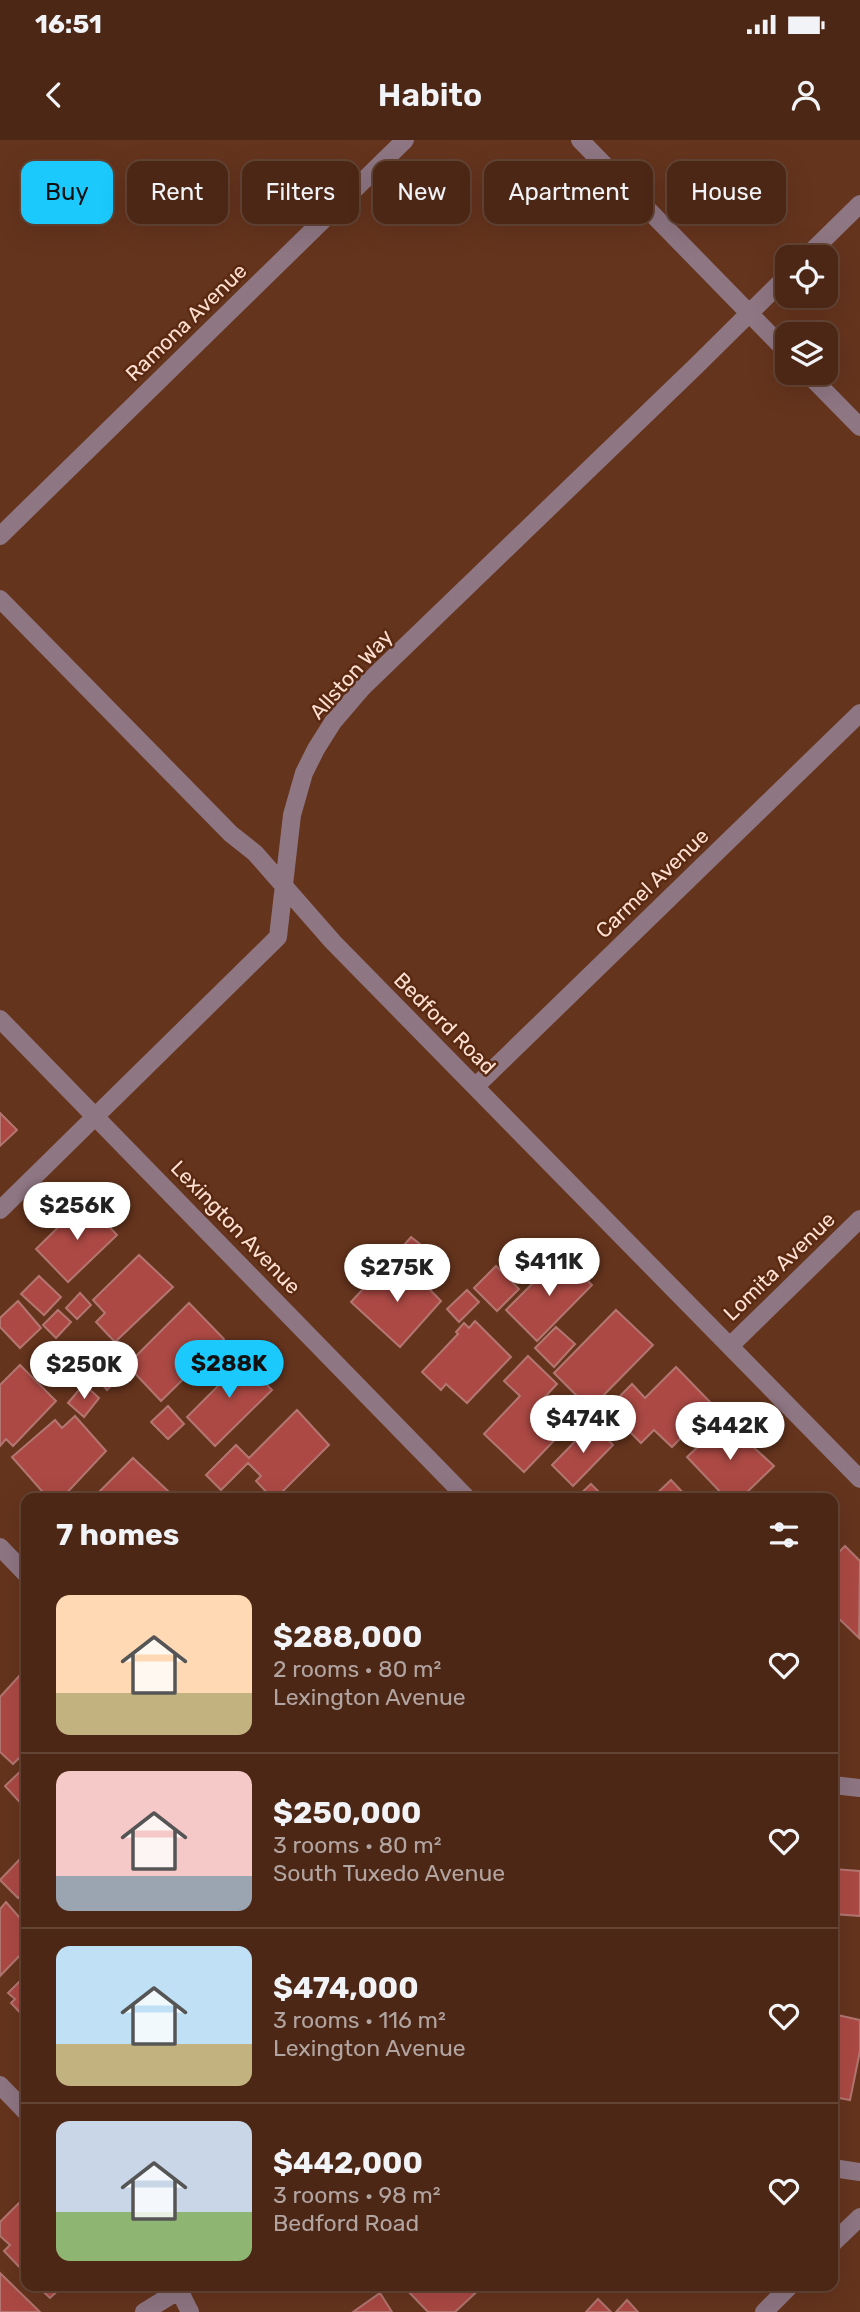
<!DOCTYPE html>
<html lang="en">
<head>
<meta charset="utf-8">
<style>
  :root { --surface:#4c2716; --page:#532f1f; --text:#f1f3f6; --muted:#b2a5a1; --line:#634435; --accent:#1bc9fc }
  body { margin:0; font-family:Rubik,sans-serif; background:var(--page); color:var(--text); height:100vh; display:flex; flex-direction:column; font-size:26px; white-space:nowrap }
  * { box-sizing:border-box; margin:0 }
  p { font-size:23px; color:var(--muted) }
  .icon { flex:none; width:38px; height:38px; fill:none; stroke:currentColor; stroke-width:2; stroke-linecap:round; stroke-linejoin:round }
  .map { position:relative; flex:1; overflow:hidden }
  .panel { position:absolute; left:21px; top:1353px; width:817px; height:798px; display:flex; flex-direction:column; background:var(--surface); border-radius:14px; box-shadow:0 7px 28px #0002,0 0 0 2px var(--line) }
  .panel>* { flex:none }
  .banner { position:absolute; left:21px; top:21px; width:819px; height:63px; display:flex; gap:14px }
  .controls { position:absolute; left:775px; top:105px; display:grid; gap:14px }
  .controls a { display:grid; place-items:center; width:63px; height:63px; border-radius:14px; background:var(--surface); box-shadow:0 7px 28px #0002,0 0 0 2px var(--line); font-size:35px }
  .price { position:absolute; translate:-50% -60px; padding:0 16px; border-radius:24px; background:#fff; color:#222; font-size:23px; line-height:46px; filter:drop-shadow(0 2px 4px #0008) }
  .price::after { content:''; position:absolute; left:50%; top:42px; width:21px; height:16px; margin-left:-10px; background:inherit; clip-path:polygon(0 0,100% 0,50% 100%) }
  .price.selected { background:var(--accent); color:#111 }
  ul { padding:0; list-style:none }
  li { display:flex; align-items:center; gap:21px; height:175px; padding:0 35px }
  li+li { border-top:2px solid var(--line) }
  li span { display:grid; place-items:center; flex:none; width:196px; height:140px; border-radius:14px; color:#555 }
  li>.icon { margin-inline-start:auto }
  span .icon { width:84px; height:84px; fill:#fffc; stroke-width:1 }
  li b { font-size:30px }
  h2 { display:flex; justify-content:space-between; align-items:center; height:84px; padding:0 35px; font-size:30px }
  .pill { padding:0 24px; border-radius:14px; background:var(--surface); box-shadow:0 7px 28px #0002,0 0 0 2px var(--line); font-size:24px; line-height:63px }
  .pill.selected { background:var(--accent); color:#111 }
  .status { display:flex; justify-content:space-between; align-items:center; height:49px; padding:0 35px; background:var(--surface); direction:ltr }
  .status svg { height:19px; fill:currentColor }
  header { display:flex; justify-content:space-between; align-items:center; height:91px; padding:0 35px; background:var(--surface); font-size:32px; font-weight:600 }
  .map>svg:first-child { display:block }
</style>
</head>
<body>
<div class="status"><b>16:51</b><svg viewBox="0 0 49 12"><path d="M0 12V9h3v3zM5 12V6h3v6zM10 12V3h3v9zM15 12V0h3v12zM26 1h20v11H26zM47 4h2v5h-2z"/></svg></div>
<header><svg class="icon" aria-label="back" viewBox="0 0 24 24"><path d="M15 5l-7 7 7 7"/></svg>Habito<svg class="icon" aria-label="person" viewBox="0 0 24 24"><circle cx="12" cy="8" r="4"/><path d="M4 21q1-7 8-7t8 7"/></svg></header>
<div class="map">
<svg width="860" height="2172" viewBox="0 0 860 2172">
  <rect width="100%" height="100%" fill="#65341d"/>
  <path fill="#ac4944" stroke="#b37670" stroke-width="2" d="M0,973L17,990L0,1006Z
    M85,1061L117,1095L68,1142L36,1109Z
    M411,1097L425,1108L411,1125L397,1113Z
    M139,1115L173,1147L115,1202L96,1182L105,1173L93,1160Z
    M561,1115L592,1145L537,1201L506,1170Z
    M404,1123L441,1161L400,1207L351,1162L375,1136L384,1145Z
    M496,1126L519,1149L497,1171L474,1148Z
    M39,1136L61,1157L44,1175L21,1154Z
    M467,1150L479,1162L459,1182L447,1169Z
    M80,1153L91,1165L77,1179L66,1168Z
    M18,1161L41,1188L20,1208L0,1187V1178Z
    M189,1163L224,1199L161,1261L127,1225Z
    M58,1170L71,1182L56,1198L43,1185Z
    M616,1170L653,1205L590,1269L554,1233Z
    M475,1181L511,1217L467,1263L446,1244L441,1250L422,1232L458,1194L456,1192L464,1183L469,1188Z
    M556,1187L575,1204L554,1227L535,1208Z
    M235,1213L272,1250L215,1306L187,1277L219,1245L211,1237Z
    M528,1216L557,1244L541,1261L567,1287L524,1332L484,1294L520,1256L504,1241Z
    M113,1219L125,1232L107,1250L95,1236Z
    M20,1225L56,1261L13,1306L6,1299L0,1306V1245Z
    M676,1227L713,1265L672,1307L654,1290L641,1303L625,1287L620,1292L602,1274L632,1244L645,1258Z
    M84,1244L99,1258L84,1277L68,1263Z
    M168,1266L184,1284L168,1299L151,1282Z
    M297,1270L329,1305L276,1358H272L256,1341L261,1336L248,1323L221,1350L206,1335L236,1305L249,1318Z
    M75,1276L106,1311L62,1358H48L12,1317L55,1280L62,1288Z
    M725,1281L774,1326L741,1358H726L687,1317Z
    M593,1283L613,1305L573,1346L552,1325Z
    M133,1318L168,1351L161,1358H93Z
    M671,1340L688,1358H652Z
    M591,1344L605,1358H576Z
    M845,1406L860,1421L859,1498L833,1473L837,1468L833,1465V1418Z
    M21,1534L26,1539V1611L13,1624L0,1612V1557Z
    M26,1626V1669L5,1646Z
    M20,1719L26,1726V1749L18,1758L0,1740Z
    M833,1729L860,1731V1776L833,1774Z
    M6,1762L26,1785V1809L0,1836V1769Z
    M26,1835V1879L11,1863L15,1859L8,1853Z
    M833,1874L860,1880V1911L850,1960L833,1957Z
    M22,2060L26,2065V2134L4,2111L10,2105L0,2096V2082Z
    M0,2133L40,2172H0Z
    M37,2146H63L50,2158Z
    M410,2146H483L455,2172H428L406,2149Z
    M380,2153L392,2172H353Z
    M598,2159L611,2172H586Z
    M627,2160L638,2172H616Z"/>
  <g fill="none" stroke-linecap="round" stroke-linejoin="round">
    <path stroke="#8e7683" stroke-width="18" d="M580,0L788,213
      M806,117L860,64
      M807,233L860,287
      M0,396L405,0
      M0,459L231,694L255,713L333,802L860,1339
      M0,879L467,1358
      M476,946L860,573
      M0,1070L278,797L292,675L304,633L316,609L333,582L363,547L695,227L788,135
      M730,1206L860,1079
      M0,1407L26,1434
      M833,1645L860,1648
      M0,1945L26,1972
      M833,2028L860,2032
      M833,2103L860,2077
      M177,2146L190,2172
      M144,2172L186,2146
      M764,2172L790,2146"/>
  </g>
  <g text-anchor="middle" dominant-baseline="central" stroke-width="5" stroke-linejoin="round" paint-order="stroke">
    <g font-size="21" fill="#fedfd1" stroke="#592912">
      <text transform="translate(186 182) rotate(-44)">Ramona Avenue</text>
      <text transform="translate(351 534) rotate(-48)">Allston Way</text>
      <text transform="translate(652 743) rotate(-44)">Carmel Avenue</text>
      <text transform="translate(445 883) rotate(45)">Bedford Road</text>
      <text transform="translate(236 1087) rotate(46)">Lexington Avenue</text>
      <text transform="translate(779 1126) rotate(-44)">Lomita Avenue</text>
    </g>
  </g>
</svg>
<div class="controls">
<a><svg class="icon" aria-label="locate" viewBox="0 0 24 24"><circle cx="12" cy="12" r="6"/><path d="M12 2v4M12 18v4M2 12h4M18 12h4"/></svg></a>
<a><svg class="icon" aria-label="layers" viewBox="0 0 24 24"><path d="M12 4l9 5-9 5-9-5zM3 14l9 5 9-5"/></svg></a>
</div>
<b class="price" style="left:77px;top:1102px">$256K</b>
<b class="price" style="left:549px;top:1158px">$411K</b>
<b class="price" style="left:397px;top:1164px">$275K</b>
<b class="price selected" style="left:229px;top:1260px">$288K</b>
<b class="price" style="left:84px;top:1261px">$250K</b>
<b class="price" style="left:583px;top:1315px">$474K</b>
<b class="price" style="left:730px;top:1322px">$442K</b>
<div class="banner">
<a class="pill selected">Buy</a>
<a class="pill">Rent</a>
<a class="pill">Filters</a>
<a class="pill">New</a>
<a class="pill">Apartment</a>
<a class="pill">House</a>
</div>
<section class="panel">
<h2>7 homes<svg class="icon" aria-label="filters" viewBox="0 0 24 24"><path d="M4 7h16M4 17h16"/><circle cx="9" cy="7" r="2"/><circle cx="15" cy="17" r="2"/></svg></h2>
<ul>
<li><span style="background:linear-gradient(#ffd9b3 70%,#c2b280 0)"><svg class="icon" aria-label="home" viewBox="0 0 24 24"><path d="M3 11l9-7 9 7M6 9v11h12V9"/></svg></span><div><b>$288,000</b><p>2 rooms · 80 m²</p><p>Lexington Avenue</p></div><svg class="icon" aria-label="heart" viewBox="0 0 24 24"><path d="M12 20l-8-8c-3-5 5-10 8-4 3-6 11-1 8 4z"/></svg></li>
<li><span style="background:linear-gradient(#f6c9c9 75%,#9aa5b1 0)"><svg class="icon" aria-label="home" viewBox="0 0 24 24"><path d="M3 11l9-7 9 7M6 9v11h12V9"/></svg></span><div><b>$250,000</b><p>3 rooms · 80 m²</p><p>South Tuxedo Avenue</p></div><svg class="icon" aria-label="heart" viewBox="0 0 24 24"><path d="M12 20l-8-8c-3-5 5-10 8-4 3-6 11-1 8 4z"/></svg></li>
<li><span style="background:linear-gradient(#bfe0f5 70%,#c2b280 0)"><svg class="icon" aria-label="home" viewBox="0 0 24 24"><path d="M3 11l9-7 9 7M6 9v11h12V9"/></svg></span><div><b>$474,000</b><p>3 rooms · 116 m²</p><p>Lexington Avenue</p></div><svg class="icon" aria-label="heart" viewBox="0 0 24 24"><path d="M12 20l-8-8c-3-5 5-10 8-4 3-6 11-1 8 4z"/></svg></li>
<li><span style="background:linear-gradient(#c9d6e8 65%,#8fb573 0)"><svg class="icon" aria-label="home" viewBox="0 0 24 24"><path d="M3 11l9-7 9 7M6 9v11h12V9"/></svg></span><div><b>$442,000</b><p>3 rooms · 98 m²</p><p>Bedford Road</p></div><svg class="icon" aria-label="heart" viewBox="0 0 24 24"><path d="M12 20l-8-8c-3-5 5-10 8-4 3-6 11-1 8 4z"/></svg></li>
</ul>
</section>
</div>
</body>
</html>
